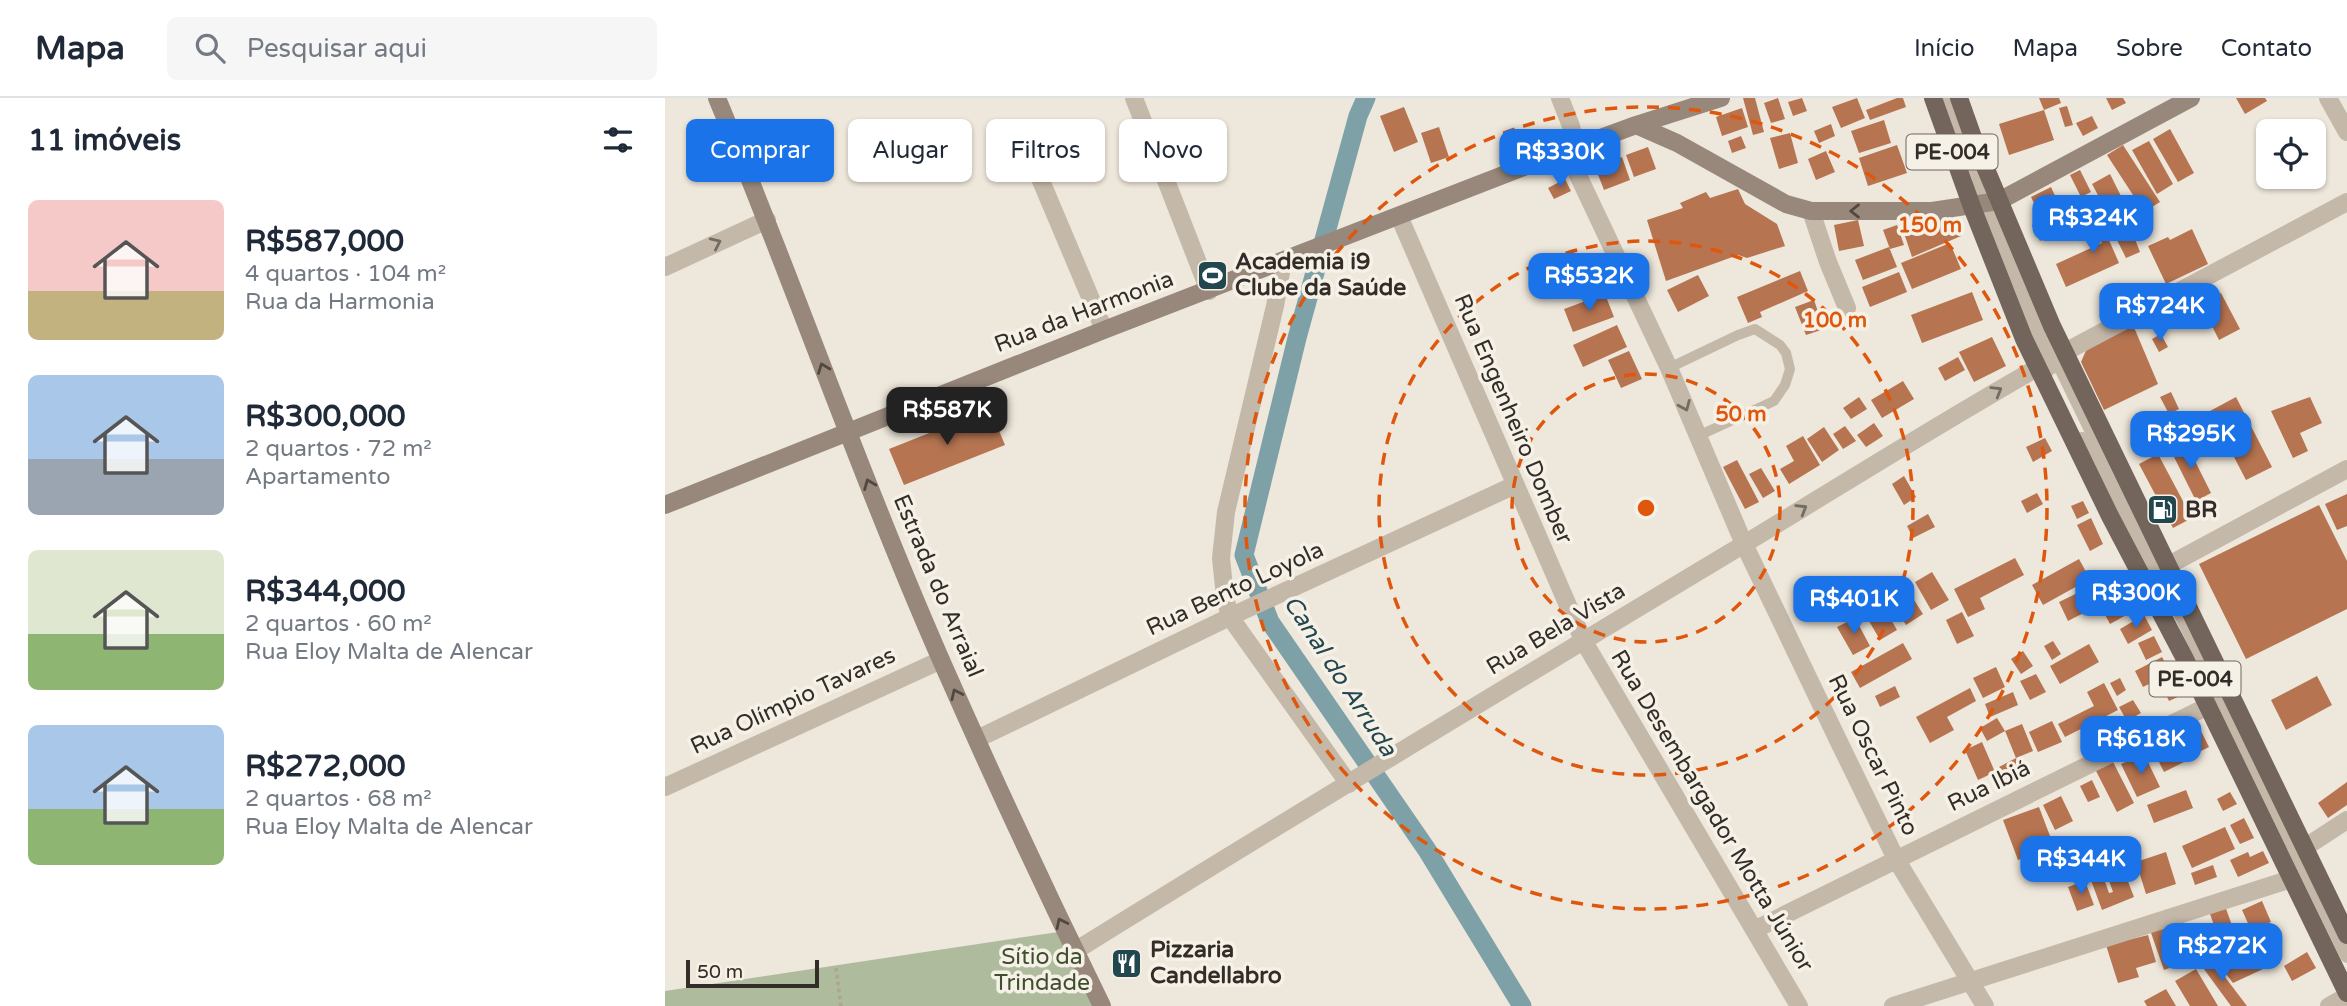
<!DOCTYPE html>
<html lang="pt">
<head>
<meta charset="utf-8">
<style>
  :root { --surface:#fff; --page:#f6f6f7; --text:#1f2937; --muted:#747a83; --line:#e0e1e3; --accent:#1a73e8 }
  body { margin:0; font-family:"Varela Round",sans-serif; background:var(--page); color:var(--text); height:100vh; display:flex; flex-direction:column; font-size:26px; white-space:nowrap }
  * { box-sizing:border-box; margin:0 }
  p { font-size:23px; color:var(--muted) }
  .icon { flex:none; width:38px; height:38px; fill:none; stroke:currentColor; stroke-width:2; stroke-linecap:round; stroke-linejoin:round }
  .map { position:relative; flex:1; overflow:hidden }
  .side { display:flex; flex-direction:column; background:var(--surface); width:665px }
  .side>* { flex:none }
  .guide { position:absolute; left:21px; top:21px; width:665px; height:63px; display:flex; gap:14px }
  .controls { position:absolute; left:1591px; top:21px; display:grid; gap:14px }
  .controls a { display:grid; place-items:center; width:70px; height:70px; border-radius:10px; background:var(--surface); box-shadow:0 2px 5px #0004; font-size:35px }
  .scale { position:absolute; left:21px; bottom:18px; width:133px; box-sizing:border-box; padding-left:7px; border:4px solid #332c28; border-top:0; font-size:19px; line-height:24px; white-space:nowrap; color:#332c28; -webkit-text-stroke:5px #f6f1e7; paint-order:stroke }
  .price { position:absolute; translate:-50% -60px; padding:0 16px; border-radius:14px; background:var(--accent); color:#fff; font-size:23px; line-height:46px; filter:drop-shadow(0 2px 4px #0008) }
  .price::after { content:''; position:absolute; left:50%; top:42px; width:21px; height:16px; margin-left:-10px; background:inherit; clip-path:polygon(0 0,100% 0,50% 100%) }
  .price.active { background:#222; color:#fff }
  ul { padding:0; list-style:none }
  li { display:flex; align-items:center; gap:21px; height:175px; padding:0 28px }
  li span { display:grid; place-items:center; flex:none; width:196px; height:140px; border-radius:10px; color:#555 }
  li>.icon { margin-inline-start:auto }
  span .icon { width:84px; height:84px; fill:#fffc; stroke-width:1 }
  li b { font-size:30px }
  h2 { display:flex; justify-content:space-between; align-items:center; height:84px; padding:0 28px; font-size:30px }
  .pill { padding:0 24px; border-radius:10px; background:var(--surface); box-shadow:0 2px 5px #0004; font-size:24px; line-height:63px }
  .pill.active { background:var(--accent); color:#fff }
  header { display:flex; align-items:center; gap:42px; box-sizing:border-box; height:98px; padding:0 35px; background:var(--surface); border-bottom:2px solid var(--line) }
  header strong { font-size:33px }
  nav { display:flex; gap:38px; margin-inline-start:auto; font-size:24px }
  .search { width:490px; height:63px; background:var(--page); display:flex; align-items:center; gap:18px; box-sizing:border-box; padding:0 24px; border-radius:10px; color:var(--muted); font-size:26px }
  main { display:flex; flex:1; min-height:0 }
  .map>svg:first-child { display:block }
</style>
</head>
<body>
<header>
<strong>Mapa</strong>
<div class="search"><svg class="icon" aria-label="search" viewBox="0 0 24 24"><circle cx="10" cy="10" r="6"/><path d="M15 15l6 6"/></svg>Pesquisar aqui</div>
<nav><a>Início</a><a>Mapa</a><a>Sobre</a><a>Contato</a></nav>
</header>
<main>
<section class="side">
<h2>11 imóveis<svg class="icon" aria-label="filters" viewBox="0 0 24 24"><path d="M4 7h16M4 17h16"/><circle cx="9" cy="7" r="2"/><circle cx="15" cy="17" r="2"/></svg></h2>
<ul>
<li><span style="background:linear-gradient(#f6c9c9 65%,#c2b280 0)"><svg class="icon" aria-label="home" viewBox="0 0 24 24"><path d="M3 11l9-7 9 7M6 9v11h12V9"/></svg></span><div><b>R$587,000</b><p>4 quartos · 104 m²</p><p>Rua da Harmonia</p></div></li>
<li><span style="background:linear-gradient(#a9c7e8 60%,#9aa5b1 0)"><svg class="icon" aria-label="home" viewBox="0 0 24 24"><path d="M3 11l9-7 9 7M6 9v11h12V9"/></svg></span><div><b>R$300,000</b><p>2 quartos · 72 m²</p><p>Apartamento</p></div></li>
<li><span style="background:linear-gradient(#dfe7d0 60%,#8fb573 0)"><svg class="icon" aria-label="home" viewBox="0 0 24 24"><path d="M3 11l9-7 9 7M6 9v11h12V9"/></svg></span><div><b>R$344,000</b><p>2 quartos · 60 m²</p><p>Rua Eloy Malta de Alencar</p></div></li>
<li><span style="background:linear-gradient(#a9c7e8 60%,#8fb573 0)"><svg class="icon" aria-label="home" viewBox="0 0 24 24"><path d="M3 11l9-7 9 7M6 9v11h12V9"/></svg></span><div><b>R$272,000</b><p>2 quartos · 68 m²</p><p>Rua Eloy Malta de Alencar</p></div></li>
</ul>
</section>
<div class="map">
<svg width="1682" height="908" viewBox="0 0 1682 908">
  <rect width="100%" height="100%" fill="#eee7db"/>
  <path fill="#aebb9d" d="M400,833L437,908H0V893Z"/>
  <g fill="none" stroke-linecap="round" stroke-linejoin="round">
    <path stroke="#7ea1a7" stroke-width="19" d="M701,0L693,18L632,240L579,457L605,524L762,752L857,908"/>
  </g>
  <path fill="#b67451" d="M1078,0H1090L1099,34L1088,37Z
    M1113,0L1120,21L1106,25L1099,5Z
    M1137,0L1142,13L1128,18L1123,4Z
    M1192,0L1200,20L1176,30L1167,9Z
    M1232,0H1238L1241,9L1205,22L1201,12Z
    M1374,0H1394L1396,5L1379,12Z
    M1441,0H1458L1461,5L1447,12Z
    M1571,0H1600L1602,3L1580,16Z
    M1402,8L1408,27L1400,29L1394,10Z
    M739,9L753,44L729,54L715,18Z
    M1077,10L1083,29L1057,38L1051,19Z
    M1379,12L1389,42L1344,57L1334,26Z
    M1427,18L1433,30L1418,38L1411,25Z
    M1219,22L1226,45L1194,55L1186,33Z
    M1166,26L1170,38L1154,45L1149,33Z
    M774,29L784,59L766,65L756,35Z
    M1505,31L1529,75L1513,84L1488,41Z
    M1125,35L1133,65L1114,71L1105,40Z
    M1076,38L1081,50L1067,55L1063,43Z
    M1484,43L1508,86L1492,96L1467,52Z
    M1232,47L1242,75L1203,88L1194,60Z
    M1458,47L1495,104L1479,114L1442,57Z
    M983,49L991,71L969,79L961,57Z
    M1161,53L1170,74L1151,82L1143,61Z
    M957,59L965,82L939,92L930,69Z
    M1415,72L1426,94L1416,99L1405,77Z
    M1445,76L1458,102L1425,119L1418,107L1434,99L1427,86Z
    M900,81L906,93L889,101L883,90Z
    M1386,89L1397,113L1412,106L1420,121L1375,143L1367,127L1377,122L1366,99Z
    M1073,91L1080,106L1112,126L1120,148L1082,160L1073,157L1001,183L982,122L1018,110L1015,105L1041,94L1045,100Z
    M1286,116L1296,138L1247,159L1235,123Z
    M1438,121L1443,132L1463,124L1467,134L1444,142L1454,165L1401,189L1391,166L1437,145L1434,136L1430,137L1425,125Z
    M1193,122L1199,148L1174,153L1169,127Z
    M1232,127L1239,147L1225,151L1218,132Z
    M1527,131L1543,166L1501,186L1483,148L1503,139L1505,142Z
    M1468,136L1475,154L1461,160L1452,142Z
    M1285,145L1296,171L1247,191L1236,165Z
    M1224,149L1232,169L1198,182L1190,162Z
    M904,171L910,185L877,198L872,183Z
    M1135,173L1143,193L1095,214L1097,219L1083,225L1072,199Z
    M1234,174L1242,194L1205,209L1197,189Z
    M1033,177L1044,198L1013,214L1002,192Z
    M1307,194L1318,222L1257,245L1246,217Z
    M1556,195L1575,231L1554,242L1536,206Z
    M940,196L949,219L908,234L899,211Z
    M1149,202L1159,231L1141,237L1130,209Z
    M1509,208L1514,218L1494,229L1488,218Z
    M952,227L962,249L918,269L908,247Z
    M1468,227L1493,286L1439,312L1416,264L1423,248Z
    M1496,236L1503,249L1494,254L1487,241Z
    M1327,239L1341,268L1309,284L1294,254Z
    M964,253L977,281L956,290L943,262Z
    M1293,259L1300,272L1280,283L1273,270Z
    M1238,283L1249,301L1217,320L1206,302Z
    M1506,294L1514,311L1504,316L1495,299Z
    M1194,299L1202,311L1186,321L1178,310Z
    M1571,299L1607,369L1581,382L1545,313Z
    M1645,299L1657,325L1635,335L1643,353L1628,360L1606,313Z
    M325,311L340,347L239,387L224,351Z
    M1209,325L1218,338L1201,349L1192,337Z
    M1180,328L1191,343L1178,351L1168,336Z
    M1159,329L1174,352L1157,364L1142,341Z
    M1138,338L1155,367L1124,386L1115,371L1129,363L1121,348Z
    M1380,340L1387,353L1368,364L1361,349Z
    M1520,343L1546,395L1531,403L1505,351Z
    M1493,356L1527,420L1508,430L1474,366Z
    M1072,362L1094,404L1080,411L1058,369Z
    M1096,370L1110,393L1098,400L1084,376Z
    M1239,378L1251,399L1239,407L1227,386Z
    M1372,395L1378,406L1362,415L1356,403Z
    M1682,396V428L1672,432L1660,406Z
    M1418,403L1424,415L1412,421L1406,408Z
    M1654,407L1682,463V511L1581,561L1534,466Z
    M1263,416L1270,429L1248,440L1242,428Z
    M1426,420L1438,446L1425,453L1412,427Z
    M1350,460L1359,477L1315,500L1320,511L1303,519L1289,491Z
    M1414,461L1425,481L1378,507L1367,487Z
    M1267,474L1284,502L1266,512L1250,484Z
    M1452,475L1460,489L1443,500L1434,486Z
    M1429,487L1438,505L1403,523L1394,504Z
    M1242,491L1258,516L1241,527L1225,502Z
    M1457,500L1465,515L1445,526L1437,511Z
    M1217,506L1232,532L1215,542L1200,516Z
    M1297,514L1309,538L1292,546L1281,522Z
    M1479,517L1487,532L1463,546L1455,531Z
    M1190,520L1205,548L1188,557L1172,529Z
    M1489,538L1497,554L1481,562L1473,545Z
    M1388,543L1396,556L1387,562L1379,548Z
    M1238,545L1247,561L1195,590L1186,574Z
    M1424,546L1434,564L1395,586L1385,568Z
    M1358,553L1368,568L1356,576L1346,561Z
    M1497,559L1506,575L1478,589L1470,573Z
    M1331,569L1340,589L1318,600L1308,580Z
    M1371,576L1381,594L1365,602L1355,583Z
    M1652,578L1667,607L1621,632L1606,602Z
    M1455,580L1461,592L1452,598L1445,585Z
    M1508,580L1517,597L1504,603L1496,586Z
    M1439,585L1453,612L1400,639L1393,626L1429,608L1422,594Z
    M1230,588L1235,599L1215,609L1210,598Z
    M1305,590L1311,603L1282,619L1289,632L1265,645L1251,619Z
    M1348,594L1353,607L1325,619L1320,606Z
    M1468,602L1476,615L1462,623L1454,609Z
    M1529,619L1544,649L1532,655L1517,625Z
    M1332,620L1340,633L1357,626L1368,653L1351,660L1340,633L1322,643L1315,630Z
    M1387,623L1397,644L1373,654L1364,634Z
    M1502,632L1519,664L1499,674L1483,642Z
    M1317,644L1330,674L1313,682L1300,652Z
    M1479,656L1495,689L1472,699L1456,666Z
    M1351,660L1358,673L1341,682L1334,669Z
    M1446,660L1469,705L1452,714L1429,669Z
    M1427,682L1435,699L1423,704L1415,688Z
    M1682,684V707L1663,720L1653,705Z
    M1521,692L1528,710L1489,725L1482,707Z
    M1565,694L1572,706L1558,713L1552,701Z
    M1396,698L1408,723L1390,732L1378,707Z
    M1374,709L1385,738L1368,745L1372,755L1353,762L1338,722Z
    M1579,720L1589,740L1575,746L1565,727Z
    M1560,729L1570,751L1527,770L1517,748Z
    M1598,753L1604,765L1573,779L1565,762L1583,754L1585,759Z
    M1501,754L1511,786L1481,796L1471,764Z
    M1406,759L1412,774L1400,778L1395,763Z
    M1432,761L1444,795L1448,794L1441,774L1457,768L1469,799L1437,812L1420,766Z
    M1548,767L1552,779L1530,787L1526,775Z
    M1420,783L1429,807L1412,813L1403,789Z
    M1597,803L1606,824L1586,832L1577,812Z
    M1560,808L1568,830L1552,836L1544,813Z
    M1504,825L1518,865L1499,872L1485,832Z
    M1597,833L1611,865L1568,885L1545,855Z
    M1527,836L1536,859L1522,864L1513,842Z
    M1483,837L1491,864L1471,870L1474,879L1453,885L1440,844L1461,838L1463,842Z
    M1642,854L1651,870L1627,883L1619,868Z
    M1544,858L1582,908H1566L1533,863Z
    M1531,871L1553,908H1525L1510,883Z
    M1501,891L1511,908H1482L1479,903Z"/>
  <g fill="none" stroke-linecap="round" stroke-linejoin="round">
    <path stroke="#b0a393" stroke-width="3.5" stroke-dasharray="3.5 3.5" stroke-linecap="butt" d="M171,870L176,908"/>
    <path stroke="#c4b8a9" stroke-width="10" d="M1004,270L1073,237L1090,231L1115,247L1121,255L1125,271L1120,287L1109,303L1033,338"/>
    <path stroke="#c4b8a9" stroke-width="14" d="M1282,0L1320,95L1309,99L1306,89
      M1327,113L1378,228L1367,233L1317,115Z
      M1380,237L1388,253L1378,257L1370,242Z
      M1382,273V271L1394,266L1682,858
      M1417,341L1490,485"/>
    <path stroke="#c4b8a9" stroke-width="18" d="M895,0L906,28L911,50
      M922,45L913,64L912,75L1004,270L1079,446L1174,644L1231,761L1320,908
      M363,52L439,232
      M1146,113L1163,164L1182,210
      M734,118L918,542L1134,908
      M618,163L610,208L561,414L556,460L560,499L565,519L684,686
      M0,169L102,122
      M1400,254L1682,104
      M1504,467L1682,371
      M312,641L573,515L850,387
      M0,689L276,562
      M1639,750L1682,722
      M1089,832L1543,608
      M1228,908L1626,781"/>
    <path stroke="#c4b8a9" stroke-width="18" d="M469,0L544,193
      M1663,0L1682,34
      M410,853C626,719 843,588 1061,457C1174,389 1285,318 1400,254
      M1664,908L1682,898"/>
    <path stroke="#98887b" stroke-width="18" d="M52,0C129,186 195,377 276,562C327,678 381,794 437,908
      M971,27L1012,45L1121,106L1146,113H1267L1334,103L1526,0
      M0,407L439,232L887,58L971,27L1056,0"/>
    <path stroke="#73655b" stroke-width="18" d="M1268,0L1307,109L1359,241L1445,418L1519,559L1682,895
      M1294,0L1310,45L1387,228L1682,837"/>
  </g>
  <defs><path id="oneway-chevron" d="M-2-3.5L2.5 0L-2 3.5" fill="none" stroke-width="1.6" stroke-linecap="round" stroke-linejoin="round" transform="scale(1.75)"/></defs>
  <g stroke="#514841">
    <use href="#oneway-chevron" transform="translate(1190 113) rotate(180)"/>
    <use href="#oneway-chevron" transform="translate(158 270) rotate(-111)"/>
    <use href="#oneway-chevron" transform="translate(204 386) rotate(-112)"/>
    <use href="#oneway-chevron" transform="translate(291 596) rotate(-115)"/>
    <use href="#oneway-chevron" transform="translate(396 825) rotate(-116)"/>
  </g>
  <g stroke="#746b62">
    <use href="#oneway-chevron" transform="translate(51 145) rotate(-25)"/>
    <use href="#oneway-chevron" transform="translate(1332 293) rotate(-31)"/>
    <use href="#oneway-chevron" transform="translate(1020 308) rotate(67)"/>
    <use href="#oneway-chevron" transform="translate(1137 411) rotate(-31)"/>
  </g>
  <g fill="none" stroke="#df570d" stroke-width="3.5" stroke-dasharray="12 9">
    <circle cx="981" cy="410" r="134"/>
    <circle cx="981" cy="410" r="267"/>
    <circle cx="981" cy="410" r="401"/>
  </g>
  <defs>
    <symbol id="stadium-square" viewBox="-11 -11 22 22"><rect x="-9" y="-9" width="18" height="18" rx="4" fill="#23474f" stroke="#f6f1e7"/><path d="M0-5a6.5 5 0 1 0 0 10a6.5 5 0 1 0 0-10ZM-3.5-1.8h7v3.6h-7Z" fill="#fff"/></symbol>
    <symbol id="fuel-square" viewBox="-11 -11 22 22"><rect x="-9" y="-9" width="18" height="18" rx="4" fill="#23474f" stroke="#f6f1e7"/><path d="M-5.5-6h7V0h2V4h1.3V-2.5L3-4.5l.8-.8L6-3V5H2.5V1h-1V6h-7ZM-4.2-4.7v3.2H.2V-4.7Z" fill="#fff"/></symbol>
    <symbol id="restaurant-square" viewBox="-11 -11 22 22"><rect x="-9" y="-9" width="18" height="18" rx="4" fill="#23474f" stroke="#f6f1e7"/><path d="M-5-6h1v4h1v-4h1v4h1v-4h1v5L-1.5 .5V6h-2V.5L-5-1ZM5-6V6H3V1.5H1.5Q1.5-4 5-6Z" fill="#fff"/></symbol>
  </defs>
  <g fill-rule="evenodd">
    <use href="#stadium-square" x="530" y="160" width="35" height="35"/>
    <use href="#fuel-square" x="1480" y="394" width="35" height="35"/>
    <use href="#restaurant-square" x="444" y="848" width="35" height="35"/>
  </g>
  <g text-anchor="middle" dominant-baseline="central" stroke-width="7" stroke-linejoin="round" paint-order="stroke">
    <g fill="#f6f1e7" stroke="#6e6761" stroke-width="2">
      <rect x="1241.5" y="36.5" width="91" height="35" rx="5"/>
      <rect x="1484.5" y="563.5" width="91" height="35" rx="5"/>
    </g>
    <g font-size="21" font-weight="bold" fill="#332c28">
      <text x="1287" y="54">PE-004</text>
      <text x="1530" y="581">PE-004</text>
    </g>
    <g font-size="23" font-weight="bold" fill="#332c28" stroke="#f6f1e7" text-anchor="start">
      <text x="570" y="164">Academia i9<tspan x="570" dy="26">Clube da Saúde</tspan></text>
      <text x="1520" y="412">BR</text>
      <text x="485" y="852">Pizzaria<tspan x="485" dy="26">Candellabro</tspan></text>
    </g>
    <g font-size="23" fill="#332c28" stroke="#f6f1e7">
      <text transform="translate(419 214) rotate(-21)">Rua da Harmonia</text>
      <text transform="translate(848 321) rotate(67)">Rua Engenheiro Domber</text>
      <text transform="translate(273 488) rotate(67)">Estrada do Arraial</text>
      <text transform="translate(570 491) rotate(-25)">Rua Bento Loyola</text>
      <text transform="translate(891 531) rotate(-31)">Rua Bela Vista</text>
      <text transform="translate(128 603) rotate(-25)">Rua Olímpio Tavares</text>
      <text transform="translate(1208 657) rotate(64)">Rua Oscar Pinto</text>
      <text transform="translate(1324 688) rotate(-26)">Rua Ibiá</text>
      <text transform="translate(1047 713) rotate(59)">Rua Desembargador Motta Júnior</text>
    </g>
    <g font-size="23" fill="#3f4e2f" stroke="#f6f1e7">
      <text x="377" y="859">Sítio da<tspan x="377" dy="26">Trindade</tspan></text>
    </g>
    <g font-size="24" font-style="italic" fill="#23474f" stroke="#f6f1e7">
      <text transform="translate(675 578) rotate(57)">Canal do Arruda</text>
    </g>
  </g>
  <circle cx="981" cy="410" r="10" fill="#df570d" stroke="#f6f1e7" stroke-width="3.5"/>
  <g font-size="21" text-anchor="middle" font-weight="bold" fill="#df570d" stroke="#f6f1e7" stroke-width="7" stroke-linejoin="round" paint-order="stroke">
    <text x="1265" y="134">150 m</text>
    <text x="1170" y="229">100 m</text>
    <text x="1076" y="323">50 m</text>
  </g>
</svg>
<div class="controls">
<a><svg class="icon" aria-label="locate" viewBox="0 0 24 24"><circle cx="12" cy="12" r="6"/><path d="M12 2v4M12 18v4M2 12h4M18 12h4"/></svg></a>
</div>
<div class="scale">50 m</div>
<b class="price" style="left:895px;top:91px">R$330K</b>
<b class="price" style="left:1428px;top:157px">R$324K</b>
<b class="price" style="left:924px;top:215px">R$532K</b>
<b class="price" style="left:1495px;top:245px">R$724K</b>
<b class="price active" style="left:282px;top:349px">R$587K</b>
<b class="price" style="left:1526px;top:373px">R$295K</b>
<b class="price" style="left:1471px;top:532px">R$300K</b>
<b class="price" style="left:1189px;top:538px">R$401K</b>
<b class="price" style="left:1476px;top:678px">R$618K</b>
<b class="price" style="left:1416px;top:798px">R$344K</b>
<b class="price" style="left:1557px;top:885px">R$272K</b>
<div class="guide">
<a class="pill active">Comprar</a>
<a class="pill">Alugar</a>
<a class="pill">Filtros</a>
<a class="pill">Novo</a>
</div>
</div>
</main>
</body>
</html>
